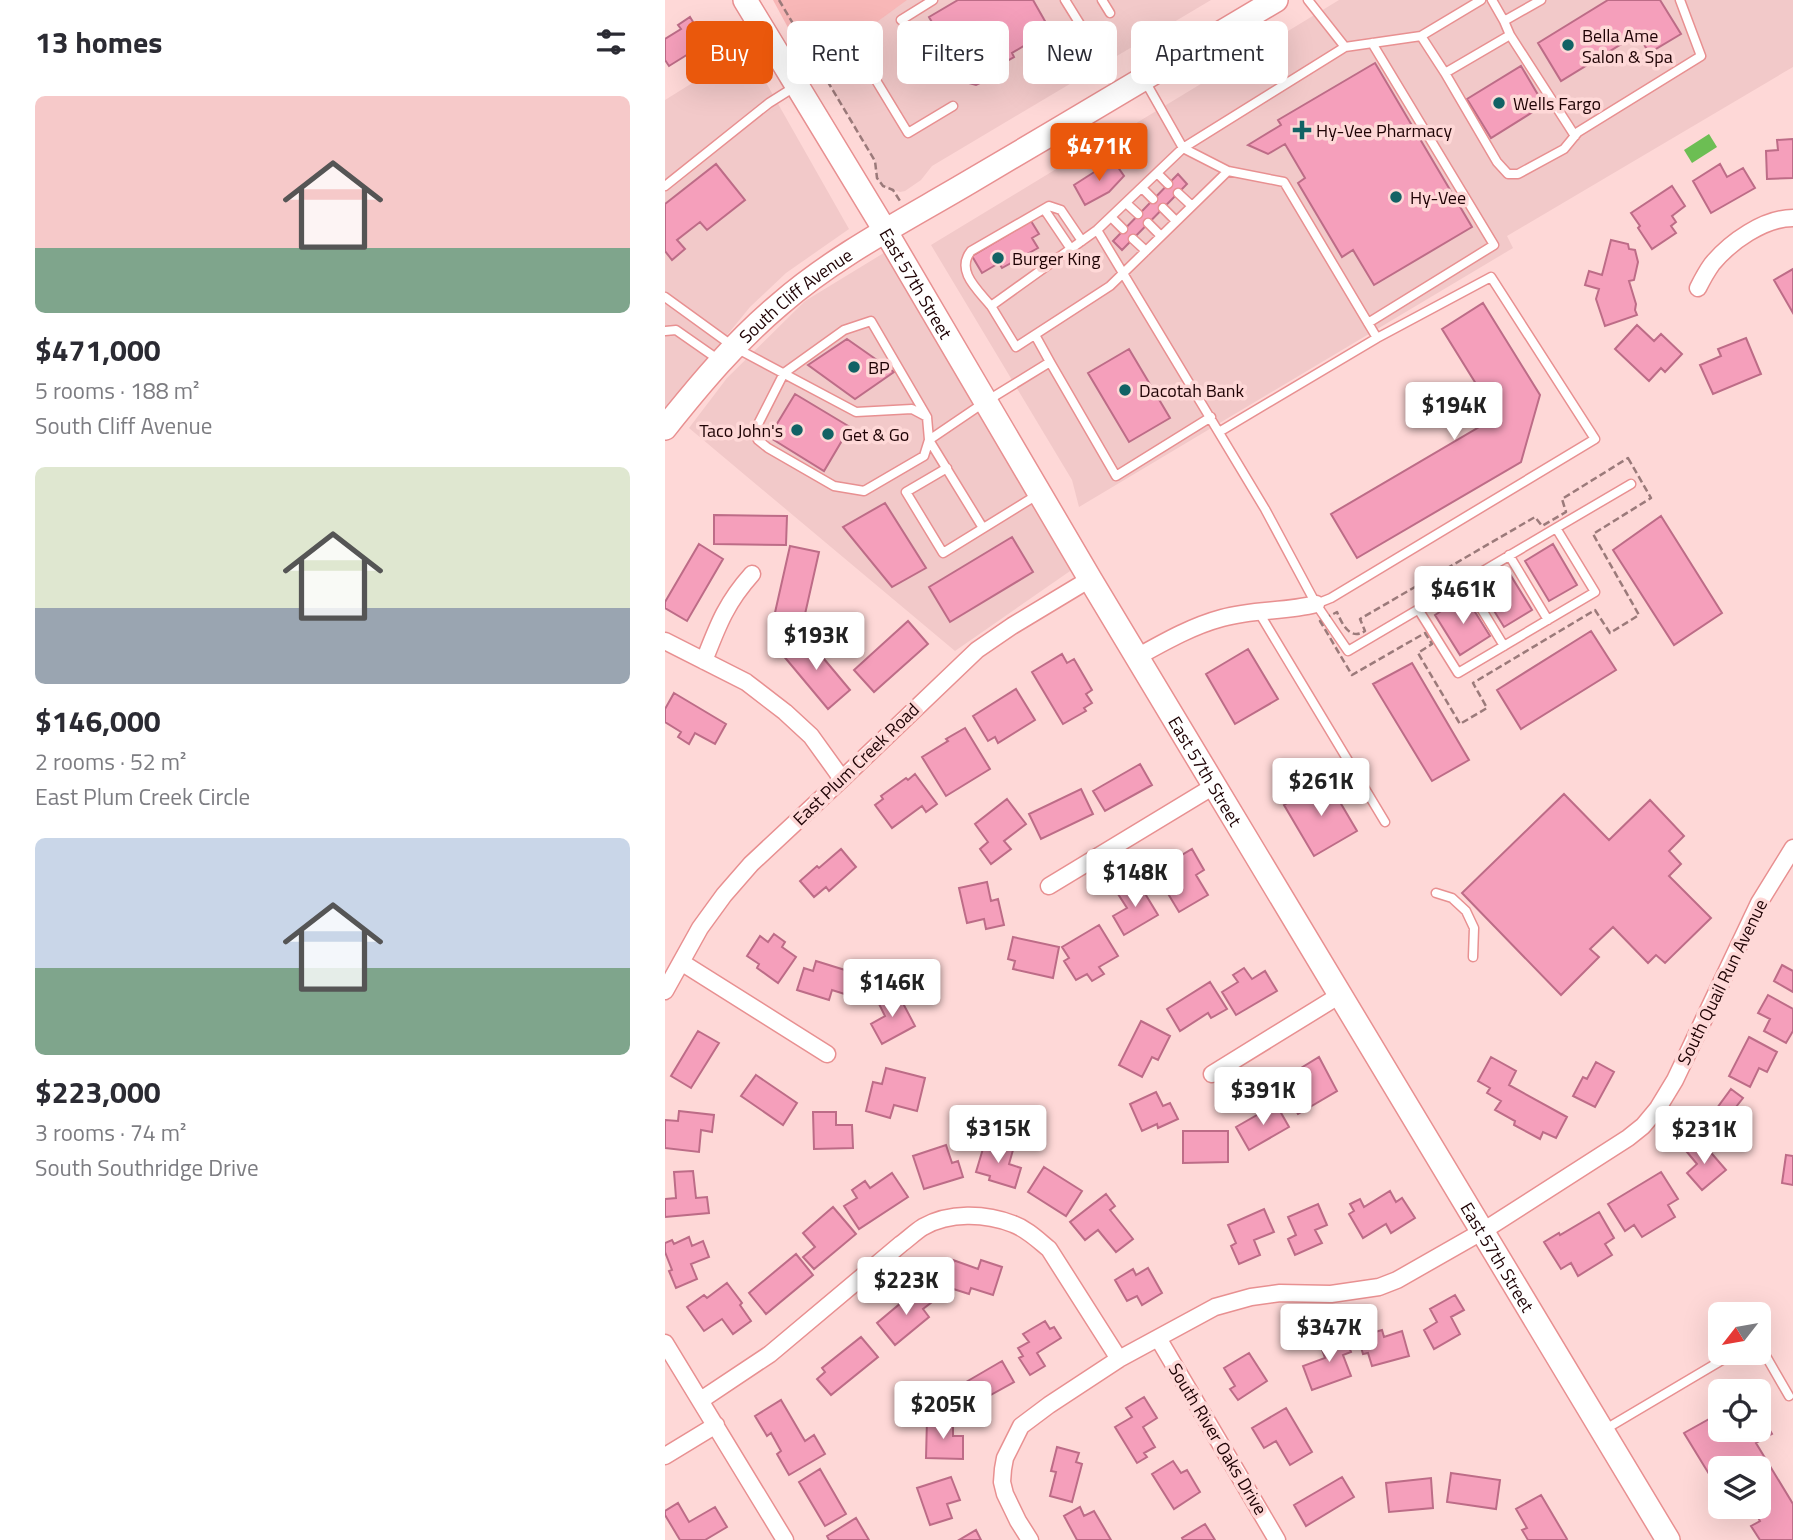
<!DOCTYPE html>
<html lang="en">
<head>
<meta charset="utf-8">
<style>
  :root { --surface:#fff; --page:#f7f7f7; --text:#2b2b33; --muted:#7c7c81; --accent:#ea580c }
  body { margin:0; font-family:"Titillium Web",sans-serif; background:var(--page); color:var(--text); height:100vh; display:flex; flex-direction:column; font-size:26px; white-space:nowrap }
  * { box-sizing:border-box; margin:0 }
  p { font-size:23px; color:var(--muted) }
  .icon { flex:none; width:38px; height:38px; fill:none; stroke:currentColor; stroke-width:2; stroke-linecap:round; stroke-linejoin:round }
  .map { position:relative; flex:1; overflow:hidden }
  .panel { display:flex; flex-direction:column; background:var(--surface); width:665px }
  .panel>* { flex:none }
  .hud { position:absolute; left:21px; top:21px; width:665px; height:63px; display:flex; gap:14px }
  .needle { width:46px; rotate:239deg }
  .fabs { position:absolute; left:1043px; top:1302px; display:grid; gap:14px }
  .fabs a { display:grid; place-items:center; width:63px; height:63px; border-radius:10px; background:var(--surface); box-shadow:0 7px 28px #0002; font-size:35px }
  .price { position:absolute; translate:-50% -60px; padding:0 16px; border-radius:7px; background:#fff; color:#222; font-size:23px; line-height:46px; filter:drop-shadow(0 2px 4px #0008) }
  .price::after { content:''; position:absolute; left:50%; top:42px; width:21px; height:16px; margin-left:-10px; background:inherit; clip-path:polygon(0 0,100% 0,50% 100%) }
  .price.selected { background:var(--accent); color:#fff }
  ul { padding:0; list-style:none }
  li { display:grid; align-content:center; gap:14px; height:371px; padding:0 35px }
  li span { display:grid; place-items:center; height:217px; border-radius:10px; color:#555 }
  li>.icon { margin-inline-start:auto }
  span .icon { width:126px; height:126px; fill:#fffc; stroke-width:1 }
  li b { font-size:30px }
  h2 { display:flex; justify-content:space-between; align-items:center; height:84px; padding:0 35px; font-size:30px }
  .tag { padding:0 24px; border-radius:10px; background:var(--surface); box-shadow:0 7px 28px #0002; font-size:24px; line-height:63px }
  .tag.selected { background:var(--accent); color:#fff }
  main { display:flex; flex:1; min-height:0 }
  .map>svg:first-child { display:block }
</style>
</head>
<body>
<main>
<section class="panel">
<h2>13 homes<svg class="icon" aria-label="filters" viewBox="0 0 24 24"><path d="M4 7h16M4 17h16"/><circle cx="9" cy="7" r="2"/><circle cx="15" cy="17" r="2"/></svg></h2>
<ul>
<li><span style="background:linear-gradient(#f6c9c9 70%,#7fa58c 0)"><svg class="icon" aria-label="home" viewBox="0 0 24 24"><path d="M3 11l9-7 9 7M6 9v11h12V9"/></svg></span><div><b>$471,000</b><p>5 rooms · 188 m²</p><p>South Cliff Avenue</p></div></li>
<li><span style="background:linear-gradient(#dfe7d0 65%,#9aa5b1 0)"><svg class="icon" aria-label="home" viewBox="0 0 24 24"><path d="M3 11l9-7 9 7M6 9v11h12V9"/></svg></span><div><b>$146,000</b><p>2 rooms · 52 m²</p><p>East Plum Creek Circle</p></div></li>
<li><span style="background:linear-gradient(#c9d6e8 60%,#7fa58c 0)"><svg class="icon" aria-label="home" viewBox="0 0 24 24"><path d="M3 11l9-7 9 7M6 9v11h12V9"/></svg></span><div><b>$223,000</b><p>3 rooms · 74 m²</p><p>South Southridge Drive</p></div></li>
</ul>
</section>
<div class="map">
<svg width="1128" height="1540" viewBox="0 0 1128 1540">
  <rect width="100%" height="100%" fill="#fed8d7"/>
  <path fill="#f2c9c9" d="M239,0H546L267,166L256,180L240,191L235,192L218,186L212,178L210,161L152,63Z
    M674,0H1128V67L842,236L848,248L414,507L407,480L266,245L406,160L417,156Z
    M82,49L184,229L121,273L85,307L0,411V100Z
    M222,251L408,569L290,651L24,428L62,378L140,301Z"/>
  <path fill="#f8b7b7" d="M108,0H242L146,70Z"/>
  <path fill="#6cbe53" d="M1044,134L1052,147L1027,163L1019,150Z"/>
  <path fill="#f59fbb" stroke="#bd6c87" stroke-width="2" d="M293,0H368L385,30L347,53L349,57L314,77L317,82L311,85L296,81L293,75L296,73L264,17Z
    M943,0H995L1016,34L984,53L973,34L896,81L873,43Z
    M25,17L41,43L4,66L0,60V39L16,29L13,25Z
    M710,63L807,227L709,285L688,250L677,257L633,183L640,178L620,144L603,154L583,145L616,125L613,120Z
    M856,66L879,105L826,138L802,99Z
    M1128,139V178L1102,179L1101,151L1113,150L1112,140Z
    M448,160L459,176L444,192L420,205L409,185Z
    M51,164L80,200L42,230L35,222L12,240L20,249L7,260L0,251V204Z
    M1055,164L1062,177L1078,168L1090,188L1046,213L1028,181Z
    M513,174L522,184L457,250L448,241Z
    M1007,186L1020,206L1007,216L1011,222L1006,226L1011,233L987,249L973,228L975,226L966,213Z
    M366,221L374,234L367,238L373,248L337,268L334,263L317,273L307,256Z
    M946,240L963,244L964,249L970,250L973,262L969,280L964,281L971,304L970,310L972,315L940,326L931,299L934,289L920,285L924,271L937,275Z
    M1128,269V313L1109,280Z
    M818,303L875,395L856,462L692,558L666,514L814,427L821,400L777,329Z
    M972,325L989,341L996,334L1017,354L1000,372L996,368L984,381L950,349Z
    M1081,338L1096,374L1048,394L1035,365L1056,356L1053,349Z
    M182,339L229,372L190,399L143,365Z
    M464,349L505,418L464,442L423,373Z
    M130,394L185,427L159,471L104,437Z
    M220,503L261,568L227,587L178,527Z
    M49,515L122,516L121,545L49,544Z
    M996,516L1057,613L1009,645L948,550Z
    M347,537L368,572L285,622L264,587Z
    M34,544L58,559L22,621L0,608V602Z
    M888,544L912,585L884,601L860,561Z
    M125,546L154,552L138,623L109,617Z
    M843,571L867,610L839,627L815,588Z
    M800,596L825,636L795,655L770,615Z
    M243,621L263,644L209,692L189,670Z
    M926,631L951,670L856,729L832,690Z
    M139,635L185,690L163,709L117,654Z
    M583,649L613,699L570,724L541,674Z
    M397,654L402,663L409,659L427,690L421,694L427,703L419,708L421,711L398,724L367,672Z
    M747,663L804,760L767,781L708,684Z
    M351,689L370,720L333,743L330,737L323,741L308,716Z
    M9,693L61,724L50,744L30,733L24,744L13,737L16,732L0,722V709Z
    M300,728L325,769L281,796L257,757L283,741L281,739Z
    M475,764L487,785L440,811L428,791Z
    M250,774L272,804L261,812L257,806L227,828L210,805L218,799L216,796L241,778L243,780Z
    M662,780L692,831L649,856L619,805Z
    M416,789L428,814L376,839L364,814Z
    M899,794L944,840L985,800L1019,836L1004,851L1016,864L1004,876L1046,918L1000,963L991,955L983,963L948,927L925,949L934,957L896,995L797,893Z
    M342,799L361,824L339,841L346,849L326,864L315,849L323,842L310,824Z
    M176,849L191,867L164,891L161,887L149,897L135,881L152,866L154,868Z
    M527,849L539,870L531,875L543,895L514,912L493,877L509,868L505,862Z
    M322,882L326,901L333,899L339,925L321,929L319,919L302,923L294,888Z
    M473,882L493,915L459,935L448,916L462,908L453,894Z
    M434,925L453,956L434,967L439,974L427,981L422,974L411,980L399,961L404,958L397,947Z
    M109,934L120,942L117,947L131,957L113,983L92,968L94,964L82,956L95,936L103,942Z
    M348,937L394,947L388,978L348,969L350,961L343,959Z
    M151,961L196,975L189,997L167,990L164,1000L132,990L139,968L148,971Z
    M1117,965L1128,971V992L1109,981Z
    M579,968L587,979L600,971L612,991L571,1015L557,992L573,982L568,975Z
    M545,982L562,1009L546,1018L543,1013L515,1031L502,1009Z
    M232,992L250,1026L217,1044L206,1024L220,1016L213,1002Z
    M1103,995L1128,1009V1031L1121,1043L1099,1031L1105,1019L1093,1013Z
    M476,1021L505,1036L493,1060L487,1057L477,1077L454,1065Z
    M33,1031L54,1043L26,1088L6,1076Z
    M1084,1037L1112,1052L1102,1072L1094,1068L1085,1087L1064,1076Z
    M654,1057L672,1091L633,1114L622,1096L630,1091L627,1086L636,1080L631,1071Z
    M826,1057L851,1071L844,1085L902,1117L891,1138L878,1132L875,1139L849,1125L850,1121L830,1110L836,1101L822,1093L825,1088L813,1081Z
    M931,1062L949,1072L930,1107L908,1096L918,1077L922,1079Z
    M221,1068L260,1078L252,1111L229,1105L225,1118L201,1111L208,1082L217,1084Z
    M91,1075L132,1103L118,1125L76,1096Z
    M1066,1089L1078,1098L1071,1107L1080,1114L1065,1134L1044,1119Z
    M491,1092L498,1106L505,1103L513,1119L493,1128L492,1124L477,1131L465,1104Z
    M611,1104L624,1127L584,1150L571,1127Z
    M14,1111L49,1115L47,1132L36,1130L34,1152L0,1148V1120L13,1121Z
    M148,1112H171V1125H187L188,1148L149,1149Z
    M518,1131H563V1162L518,1163Z
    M1035,1140L1061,1170L1037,1190L1022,1173L1032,1164L1022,1152Z
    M320,1142L348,1150L344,1164L356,1168L350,1188L324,1180L325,1176L311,1172Z
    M281,1145L287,1163L293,1161L298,1177L259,1189L248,1156Z
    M1121,1155L1128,1156V1185L1117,1183Z
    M379,1167L417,1191L401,1216L363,1192Z
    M28,1171L31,1198L42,1197L44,1213L0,1217V1199L11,1198L9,1172Z
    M996,1172L1013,1199L1003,1205L1010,1217L977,1237L969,1225L960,1231L943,1204Z
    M227,1173L243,1197L194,1229L179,1206L192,1198L187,1190L200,1181L205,1188Z
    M725,1191L731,1202L737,1198L750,1218L726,1233L721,1224L698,1238L684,1214L689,1211L685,1204L695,1199L699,1207Z
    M441,1194L450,1206L445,1210L468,1239L451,1252L433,1230L420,1240L405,1222Z
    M653,1204L662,1225L650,1230L657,1243L630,1255L623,1239L631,1235L623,1217Z
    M168,1207L191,1234L149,1269L138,1257L150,1247L138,1233Z
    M599,1209L609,1232L589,1240L595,1255L574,1264L566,1246L571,1243L563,1225Z
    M934,1212L949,1238L940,1244L947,1255L913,1276L906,1263L896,1269L879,1242L894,1233L895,1235Z
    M24,1237L27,1246L38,1241L44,1257L26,1264L32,1279L11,1288L4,1271L7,1270L0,1252V1243L7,1240L9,1244Z
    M131,1254L148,1275L101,1314L84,1293Z
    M288,1260L313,1269L316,1260L337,1267L328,1295L306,1288L304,1294L279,1286Z
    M483,1268L497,1293L477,1305L472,1296L462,1301L450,1280L468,1269L471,1275Z
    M62,1283L77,1303L75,1305L86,1321L68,1334L57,1319L39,1331L22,1307L39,1295L42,1298Z
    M255,1287L267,1302L258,1309L264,1317L230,1345L212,1323Z
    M790,1295L799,1310L786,1317L795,1334L769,1349L759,1330L772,1322L765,1309Z
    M380,1321L385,1329L389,1327L396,1338L372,1353L380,1366L365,1375L354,1358L358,1356L353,1348L364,1342L358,1334Z
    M717,1330L719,1337L737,1331L744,1356L707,1366L703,1353L698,1354L693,1337Z
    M679,1335L686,1352L678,1355L686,1376L647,1390L638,1366L660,1358L655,1344Z
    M196,1337L213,1357L166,1395L152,1379L160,1372L157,1368Z
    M584,1353L602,1381L573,1400L565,1389L570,1386L559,1368Z
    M337,1361L349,1382L313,1402L301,1382Z
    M479,1397L492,1418L478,1427L490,1447L479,1453L482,1457L472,1463L450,1427L467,1417L461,1408Z
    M116,1400L140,1441L149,1435L160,1454L124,1475L112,1454L116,1451L106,1433L102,1436L90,1416Z
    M621,1408L647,1452L625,1465L611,1441L599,1448L587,1428Z
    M1094,1412L1107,1434L1091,1443L1128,1504V1540H1095L1086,1526L1095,1521L1087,1507H1094V1468H1064L1061,1464L1044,1474L1019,1433L1055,1413V1430H1094Z
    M262,1419L288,1420V1436H298V1459L261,1458Z
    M392,1447L414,1453L411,1462L417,1464L407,1502L385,1496L391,1472L386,1471Z
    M508,1461L516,1473L522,1470L535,1492L509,1509L487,1474Z
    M155,1469L181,1514L160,1526L134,1482Z
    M786,1473L835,1480L831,1509L782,1502Z
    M286,1477L295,1500L282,1504L287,1518L265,1525L252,1488Z
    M677,1477L689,1497L641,1526L629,1505Z
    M766,1478L768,1508L724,1512L721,1483Z
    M876,1495L902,1539L900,1540H863L857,1530L862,1528L851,1509Z
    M13,1503L24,1522L50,1507L62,1527L40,1540H15L0,1515V1511Z
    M415,1507L419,1516L429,1511L446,1540H412L399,1516Z
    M191,1518L204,1540H164L162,1536Z
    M540,1524L550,1540H518L517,1538Z
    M311,1530L316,1540H294Z"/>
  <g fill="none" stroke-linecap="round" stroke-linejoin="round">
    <defs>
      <path id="service" d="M400,0L418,29
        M437,0L445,13
        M827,0L839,21
        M236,20L268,0
        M845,35L910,136
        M756,36L780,73L845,35L839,21L876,0
        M680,47L756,36L816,0
        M192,49L243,133L288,106
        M780,73L832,162L843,174H853L899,149L913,132L1036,56L1015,0
        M480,81L518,148L680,47L643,0
        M518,148L563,171L445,286L351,347L326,306L432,230Z
        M563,171L619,182L712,338L826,277L930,439L666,598L651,604
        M492,173L503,184
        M0,186L104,103L131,86
        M477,188L488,199
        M513,193L527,206
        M461,203L473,214
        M498,208L511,221
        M379,209L406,249
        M446,217L458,229
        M483,223L496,236
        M432,230L600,509L651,604L683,651L891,528L930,592L793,673L753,609
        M468,239L481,251
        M0,297L69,347L191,412L247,409L262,417L264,440L320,402L385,362L370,335
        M326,306C313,290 290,271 306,251L384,206L396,210L417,241
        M703,323L829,245L707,43
        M0,331L11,330L54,360
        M385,362L451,476L546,417
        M262,417L206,321L179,330L119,373L89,432L93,440L103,448L169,486L199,491L259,456L264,440L318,528
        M554,432L712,338
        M282,468L241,492L278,553L372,495
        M891,528L966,484
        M844,555L883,620
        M800,582L839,646
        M593,611L720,822
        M771,893L787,898L801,911L809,928L808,957
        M1094,1344L1124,1396
        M939,1430L1069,1353"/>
      <path id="minor" d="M1033,288C1037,280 1042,271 1047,264C1065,242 1099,218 1128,218
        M0,641L81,682L120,712L146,736L177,779
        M472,657C499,642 527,626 557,618C588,609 620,612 651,604
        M39,661C53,625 61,603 87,574
        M384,886L549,786
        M16,962L162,1054
        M0,991L35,928L59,895L86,864L177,779L312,650L347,626L425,579
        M547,1074L675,995
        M493,1338L612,1540
        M0,1343L120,1540
        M36,1400L105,1354L236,1244C243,1239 250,1232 258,1227C284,1212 320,1213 348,1224C362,1229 373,1240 384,1249L454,1359
        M0,1456L51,1425
        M365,1540L353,1521L340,1494L337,1482L338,1469L340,1458L356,1426L384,1405L454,1359L550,1307L586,1297L615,1293L666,1294L714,1287L732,1280L818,1231L963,1138L978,1126L993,1108L1010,1080L1094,903L1128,848"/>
      <g id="secondary">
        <path id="s1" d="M80,0L221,232L425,579L1003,1540"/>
        <path id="s2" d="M0,428C35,384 71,341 115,304C171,255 242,219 306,181C408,121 510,60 611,0"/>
      </g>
    </defs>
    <use href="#service" stroke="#e89091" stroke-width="11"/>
    <use href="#minor" stroke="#e89091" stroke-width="19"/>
    <use href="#secondary" stroke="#e89091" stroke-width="26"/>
    <path stroke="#9b7a7a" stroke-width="2.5" stroke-dasharray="7 3.5" stroke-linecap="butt" d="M114,0L210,161L212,178L218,186L228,190L235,201
      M963,458L986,498L928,534L974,615L945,633L930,610L808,683L822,708L795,724L753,653L767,644L760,633L687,675L655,621L672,612C677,624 685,641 700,631L695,619L870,517L877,526L901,512L897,499Z"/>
    <use href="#service" stroke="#fff" stroke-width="8"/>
    <use href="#minor" stroke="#fff" stroke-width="16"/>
    <use href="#secondary" stroke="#fff" stroke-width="23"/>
  </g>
  <g fill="#126265" stroke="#fed8d7" stroke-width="2.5">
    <circle cx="903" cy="45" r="7"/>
    <circle cx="834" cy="103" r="7"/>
    <path d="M633.5 119.5h7v7h7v7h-7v7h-7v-7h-7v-7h7z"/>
    <circle cx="731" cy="197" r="7"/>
    <circle cx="333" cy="258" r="7"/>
    <circle cx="189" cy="367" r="7"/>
    <circle cx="460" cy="390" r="7"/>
    <circle cx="132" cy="430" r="7"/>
    <circle cx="163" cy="434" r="7"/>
  </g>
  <g text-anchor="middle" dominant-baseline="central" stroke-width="7" stroke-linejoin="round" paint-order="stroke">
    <g font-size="18" fill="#1f0305" stroke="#fed8d7" text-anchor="start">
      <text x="917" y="35">Bella Ame<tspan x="917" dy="21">Salon &amp; Spa</tspan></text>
      <text x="848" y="103">Wells Fargo</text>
      <text x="651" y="130">Hy-Vee Pharmacy</text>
      <text x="745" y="197">Hy-Vee</text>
      <text x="347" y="258">Burger King</text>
      <text x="203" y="367">BP</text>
      <text x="474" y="390">Dacotah Bank</text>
      <text x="118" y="430" text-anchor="end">Taco John's</text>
      <text x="177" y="434">Get &amp; Go</text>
    </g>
    <g font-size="18" fill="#1f0305" stroke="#fed8d7">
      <text stroke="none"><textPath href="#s1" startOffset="331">East 57th Street</textPath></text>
      <text stroke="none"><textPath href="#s2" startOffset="187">South Cliff Avenue</textPath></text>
      <text transform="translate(191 764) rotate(-44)">East Plum Creek Road</text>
      <text stroke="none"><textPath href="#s1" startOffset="898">East 57th Street</textPath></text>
      <text transform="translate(1057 982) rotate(-64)">South Quail Run Avenue</text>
      <text stroke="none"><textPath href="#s1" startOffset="1465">East 57th Street</textPath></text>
      <text transform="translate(553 1439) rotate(59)">South River Oaks Drive</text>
    </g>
  </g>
</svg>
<div class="fabs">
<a><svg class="needle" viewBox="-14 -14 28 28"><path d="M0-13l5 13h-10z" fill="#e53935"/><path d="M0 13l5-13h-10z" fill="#7c7c81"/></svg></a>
<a><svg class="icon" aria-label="locate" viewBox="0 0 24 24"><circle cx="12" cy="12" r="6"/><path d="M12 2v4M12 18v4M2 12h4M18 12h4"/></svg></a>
<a><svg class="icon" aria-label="layers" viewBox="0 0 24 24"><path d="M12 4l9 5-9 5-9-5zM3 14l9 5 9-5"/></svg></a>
</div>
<b class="price selected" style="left:434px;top:183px">$471K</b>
<b class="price" style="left:789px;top:442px">$194K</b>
<b class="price" style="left:798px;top:626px">$461K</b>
<b class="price" style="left:151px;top:672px">$193K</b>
<b class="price" style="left:656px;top:818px">$261K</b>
<b class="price" style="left:470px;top:909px">$148K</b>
<b class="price" style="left:227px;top:1019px">$146K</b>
<b class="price" style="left:598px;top:1127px">$391K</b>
<b class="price" style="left:333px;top:1165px">$315K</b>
<b class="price" style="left:1039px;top:1166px">$231K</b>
<b class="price" style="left:241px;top:1317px">$223K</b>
<b class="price" style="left:664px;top:1364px">$347K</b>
<b class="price" style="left:278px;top:1441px">$205K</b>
<div class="hud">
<a class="tag selected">Buy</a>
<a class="tag">Rent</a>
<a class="tag">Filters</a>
<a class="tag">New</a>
<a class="tag">Apartment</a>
</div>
</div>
</main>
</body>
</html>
